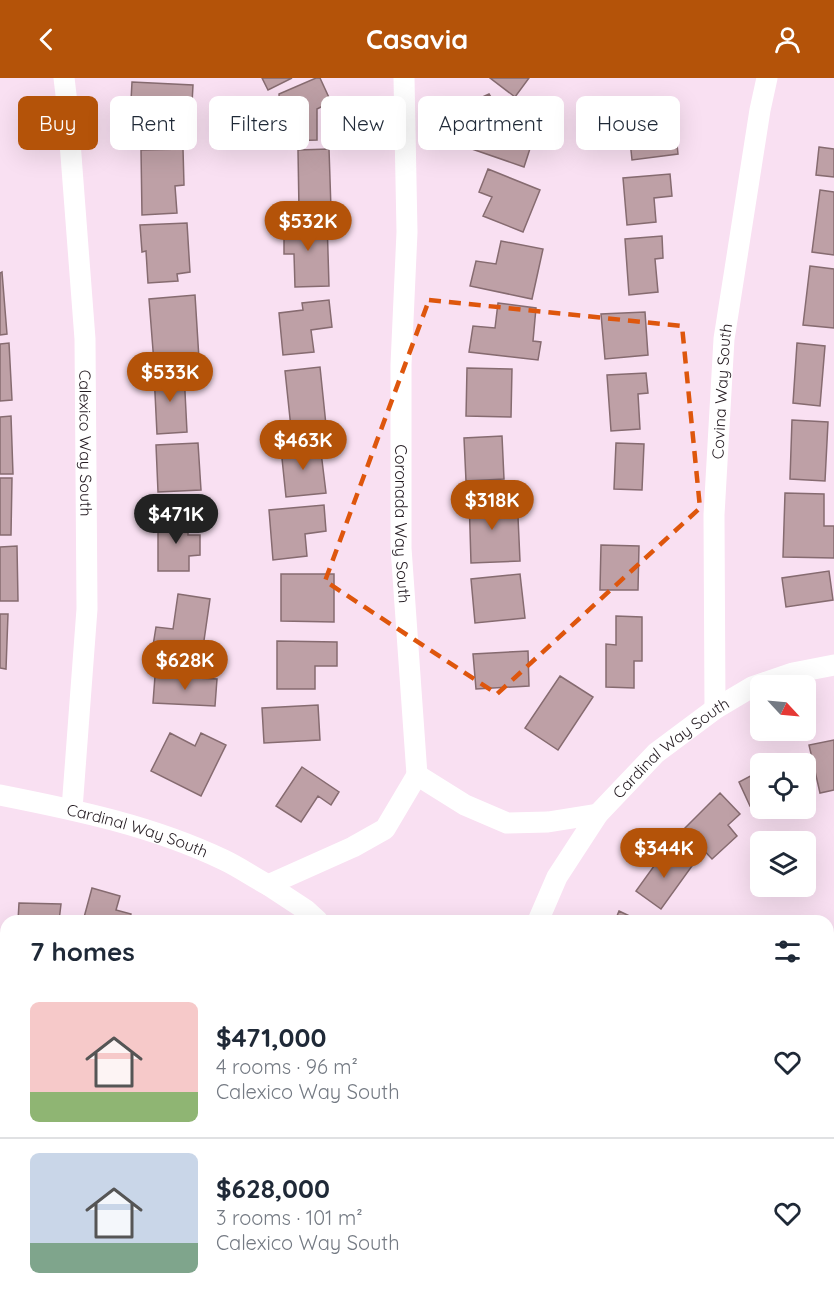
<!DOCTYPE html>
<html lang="en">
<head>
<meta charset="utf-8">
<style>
  :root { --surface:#fff; --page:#f2f2f3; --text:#1f2937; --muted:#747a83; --line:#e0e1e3; --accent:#b45309 }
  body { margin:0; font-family:Quicksand,sans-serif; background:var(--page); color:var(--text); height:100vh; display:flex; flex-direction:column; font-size:22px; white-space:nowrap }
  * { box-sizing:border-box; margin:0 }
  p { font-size:20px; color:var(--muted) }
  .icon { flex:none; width:33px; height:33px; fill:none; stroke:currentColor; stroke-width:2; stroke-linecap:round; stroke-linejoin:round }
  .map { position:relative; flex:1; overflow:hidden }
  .drawer { position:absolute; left:0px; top:837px; width:834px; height:386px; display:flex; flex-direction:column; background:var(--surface); border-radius:18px 18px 0 0; box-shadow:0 6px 24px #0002 }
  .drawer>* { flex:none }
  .top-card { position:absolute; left:18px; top:18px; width:798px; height:54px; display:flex; gap:12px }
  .needle { width:39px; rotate:116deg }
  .buttons { position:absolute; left:750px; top:597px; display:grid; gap:12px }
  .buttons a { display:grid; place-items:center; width:66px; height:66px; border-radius:9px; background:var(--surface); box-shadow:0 6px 24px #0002; font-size:30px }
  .price { position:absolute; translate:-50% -51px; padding:0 14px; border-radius:21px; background:var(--accent); color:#fff; font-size:20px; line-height:39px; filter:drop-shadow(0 2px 3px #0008) }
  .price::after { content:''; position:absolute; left:50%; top:36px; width:18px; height:14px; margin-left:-9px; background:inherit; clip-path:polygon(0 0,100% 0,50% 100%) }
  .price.active { background:#222; color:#fff }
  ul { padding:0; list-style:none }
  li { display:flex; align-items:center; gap:18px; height:150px; padding:0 30px }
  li+li { border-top:2px solid var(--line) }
  li span { display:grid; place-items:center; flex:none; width:168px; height:120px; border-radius:9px; color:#555 }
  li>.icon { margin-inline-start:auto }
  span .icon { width:72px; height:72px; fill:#fffc; stroke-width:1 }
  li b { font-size:26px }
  h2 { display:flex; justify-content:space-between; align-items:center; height:72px; padding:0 30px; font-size:26px }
  .pill { padding:0 21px; border-radius:9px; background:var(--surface); box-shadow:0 6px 24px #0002; font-size:21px; line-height:54px }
  .pill.active { background:var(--accent); color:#fff }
  header { display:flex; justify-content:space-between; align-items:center; height:78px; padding:0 30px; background:var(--accent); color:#fff; font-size:27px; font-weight:800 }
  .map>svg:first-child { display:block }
</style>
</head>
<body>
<header><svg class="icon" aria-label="back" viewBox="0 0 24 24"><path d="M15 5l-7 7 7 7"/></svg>Casavia<svg class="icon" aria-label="person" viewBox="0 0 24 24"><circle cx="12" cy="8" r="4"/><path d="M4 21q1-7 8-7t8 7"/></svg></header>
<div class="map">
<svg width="834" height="1222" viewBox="0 0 834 1222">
  <rect width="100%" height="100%" fill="#f9e0f2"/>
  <path fill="#f1ad9c" d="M0,1132L6,1141V1216L71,1217L76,1222H0Z"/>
  <path fill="#bea0a6" stroke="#866b70" stroke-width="1.5" d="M262,0H292L268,12Z
    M316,0H320L331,24L317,31V62L281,63L279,16Z
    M490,0H529L515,19Z
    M132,4L193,7L190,63L129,60Z
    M489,16L494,24L514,31L512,36L538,46L524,89L469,70L478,44L469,25Z
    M653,31L656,49L675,46L678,76L632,82L627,34Z
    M819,69L834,71V99L816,97Z
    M183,71L184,107L175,108L177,135L142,137L141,72Z
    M329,71L331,131L299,132L298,72Z
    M488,91L540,112L523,154L483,138L492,119L479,114Z
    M670,96L672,118L654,120L656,144L627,147L623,100Z
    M820,112L834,114V177L812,174Z
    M327,142L329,208L295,209L294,176H284V143Z
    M187,145L190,194L177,196L178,203L148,205L146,173L142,174L140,147Z
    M662,158L663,180L655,181L658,214L629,217L625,161Z
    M501,163L543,171L532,221L470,208L476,183L496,186Z
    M810,188L834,191V250L803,247Z
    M2,194L7,256L0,257V195Z
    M195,217L199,281L154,285L149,221Z
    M329,222L332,249L311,252L314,274L283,277L279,235L303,232L302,225Z
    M498,225L536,230L533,263L541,264L538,282L469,274L473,248L495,250Z
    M645,234L648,277L605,281L601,236Z
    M9,265L12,322L0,323V266Z
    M797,265L825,268L820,328L793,325Z
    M320,289L326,347L291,350L285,293Z
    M467,290L512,291L511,339L466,338Z
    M184,294L187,354L157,356L154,295Z
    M646,295L648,315L638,316L640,351L611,353L607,297Z
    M11,338L13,396H0V339Z
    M792,342L828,344L825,403L790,401Z
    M502,358L504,401L466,403L464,360Z
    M198,365L201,412L158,414L156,367Z
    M616,365L644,366L642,412L614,411Z
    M320,366L326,415L286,419L281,371Z
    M0,400H12L11,457H0Z
    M785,415L824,416V448H834V480L783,479Z
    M503,417L504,439H518L520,483L471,485L469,418Z
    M324,427L326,453L305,456L307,478L273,482L269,432Z
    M158,440H188V457H200V477L189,478V493H158Z
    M601,467L639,468L638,512H600Z
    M17,468L18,523H0V469Z
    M829,493L833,522L786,529L782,500Z
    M281,496H334V544L281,543Z
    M520,496L525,540L475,545L471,501Z
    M178,516L210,521L201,583L152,574L156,549L173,551Z
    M0,536H8L6,591L0,590Z
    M616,538L642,539V583H634V610L606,609V566L616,567Z
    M277,563L337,564V588H315V611H277Z
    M528,573L529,608L476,611L473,576Z
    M155,598L217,601L215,628L153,625Z
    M560,598L593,619L558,672L525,650Z
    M318,627L320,662L264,665L262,630Z
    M170,655L195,668L201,655L226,667L201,718L151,693Z
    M834,662V712L820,715L809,667Z
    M302,689L339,714L331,727L318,718L301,744L276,728Z
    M760,693V723L750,728L739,704Z
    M720,715L740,736L728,747L737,758L712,781L684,751Z
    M667,770L692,788L661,831L636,813Z
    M92,810L120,818L116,832L131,836L129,843H83Z
    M19,825L61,826L59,843H18Z
    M619,833L640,843H615Z
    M0,896H3L6,908V939L0,941Z
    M833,933L834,934V969L828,968V950Z
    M6,952V988L0,974V955Z
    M828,988L834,990V1049L828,1047Z
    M828,1065L834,1068V1083L828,1093Z
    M194,1216H229L225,1222H202Z
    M253,1216H291L288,1222H250Z
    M386,1216H436L437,1222H405L403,1217L387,1222Z
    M588,1216H619L620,1222H589Z
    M707,1216H773V1217L765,1222H711Z"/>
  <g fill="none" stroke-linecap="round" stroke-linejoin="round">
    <g stroke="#fff" stroke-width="21">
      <path id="s1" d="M64,0L67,25L85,261L87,531L72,731"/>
      <path id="s2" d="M404,0L407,154L401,287V470L417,697"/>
      <path id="s3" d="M715,631L714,437L724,261L760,32L767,0"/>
      <path d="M417,697L465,727L507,745L548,744L598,736"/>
      <path id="s4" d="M0,717C76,732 153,748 224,782C239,789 253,799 268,807L353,769L385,751L417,697"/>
      <path d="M268,807L306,832L318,843"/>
      <path id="s5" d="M538,843L557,799L598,736L656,675L715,631L752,609L793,595L834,587"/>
      <path d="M516,1216L517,1222"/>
    </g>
    <path stroke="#fff" stroke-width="27" d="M0,1112L6,1120
      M86,1216L91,1222"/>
  </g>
  <path fill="none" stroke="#de560d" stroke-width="4.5" stroke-dasharray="12 8" stroke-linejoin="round" d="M429,222L682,248L700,430L497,616L325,503Z"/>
  <g text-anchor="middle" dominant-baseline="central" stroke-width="4.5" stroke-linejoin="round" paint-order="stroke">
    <g font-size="16" fill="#241b21" stroke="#fcf2fa">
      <text stroke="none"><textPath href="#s3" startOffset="318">Covina Way South</textPath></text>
      <text stroke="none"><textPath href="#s1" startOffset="366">Calexico Way South</textPath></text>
      <text stroke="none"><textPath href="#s2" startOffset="446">Coronada Way South</textPath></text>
      <text stroke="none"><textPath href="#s5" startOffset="222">Cardinal Way South</textPath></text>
      <text stroke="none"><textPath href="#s4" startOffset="142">Cardinal Way South</textPath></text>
    </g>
  </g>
</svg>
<div class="buttons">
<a><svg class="needle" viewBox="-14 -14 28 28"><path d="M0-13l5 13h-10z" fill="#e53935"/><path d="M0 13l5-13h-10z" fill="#747a83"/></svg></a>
<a><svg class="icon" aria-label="locate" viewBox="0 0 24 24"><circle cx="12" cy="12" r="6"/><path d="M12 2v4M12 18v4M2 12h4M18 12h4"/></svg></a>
<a><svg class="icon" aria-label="layers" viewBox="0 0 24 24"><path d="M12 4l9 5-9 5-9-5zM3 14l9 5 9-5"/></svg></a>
</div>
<b class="price" style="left:308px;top:174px">$532K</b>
<b class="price" style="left:170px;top:325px">$533K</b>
<b class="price" style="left:303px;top:393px">$463K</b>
<b class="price" style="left:492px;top:453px">$318K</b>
<b class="price active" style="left:176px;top:467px">$471K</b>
<b class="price" style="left:185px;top:613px">$628K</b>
<b class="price" style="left:664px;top:801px">$344K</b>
<div class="top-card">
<a class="pill active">Buy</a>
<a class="pill">Rent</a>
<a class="pill">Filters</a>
<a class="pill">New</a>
<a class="pill">Apartment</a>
<a class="pill">House</a>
</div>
<section class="drawer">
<h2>7 homes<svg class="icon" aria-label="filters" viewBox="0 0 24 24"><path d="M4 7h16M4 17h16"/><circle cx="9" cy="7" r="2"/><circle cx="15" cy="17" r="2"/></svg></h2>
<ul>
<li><span style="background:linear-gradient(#f6c9c9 75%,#8fb573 0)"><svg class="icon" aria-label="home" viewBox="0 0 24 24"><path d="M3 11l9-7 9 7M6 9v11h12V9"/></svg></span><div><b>$471,000</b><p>4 rooms · 96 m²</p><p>Calexico Way South</p></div><svg class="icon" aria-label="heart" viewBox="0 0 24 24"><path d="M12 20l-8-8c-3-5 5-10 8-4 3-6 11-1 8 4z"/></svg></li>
<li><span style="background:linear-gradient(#c9d6e8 75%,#7fa58c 0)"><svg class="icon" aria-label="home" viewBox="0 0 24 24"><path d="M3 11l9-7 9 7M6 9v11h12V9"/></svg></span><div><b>$628,000</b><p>3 rooms · 101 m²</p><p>Calexico Way South</p></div><svg class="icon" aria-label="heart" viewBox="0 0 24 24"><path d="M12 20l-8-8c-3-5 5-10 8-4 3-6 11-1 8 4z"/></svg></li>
</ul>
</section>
</div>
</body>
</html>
